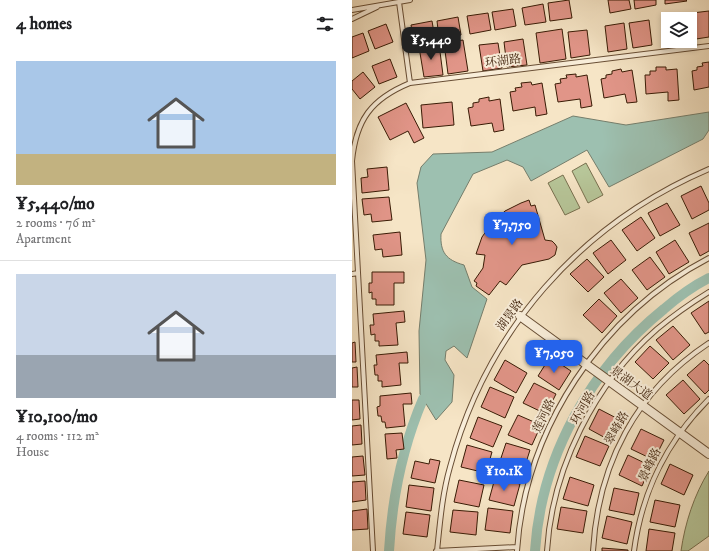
<!DOCTYPE html>
<html lang="en">
<head>
<meta charset="utf-8">
<style>
  :root { --surface:#fff; --page:#f2f2f2; --text:#202124; --muted:#757577; --line:#e0e0e0; --accent:#2563eb }
  body { margin:0; font-family:"IM FELL DW Pica","Noto Serif SC",serif; background:var(--page); color:var(--text); height:100vh; display:flex; flex-direction:column; font-size:15px; white-space:nowrap }
  * { box-sizing:border-box; margin:0 }
  p { font-size:13px; color:var(--muted) }
  .icon { flex:none; width:22px; height:22px; fill:none; stroke:currentColor; stroke-width:2; stroke-linecap:round; stroke-linejoin:round }
  .map { position:relative; flex:1; overflow:hidden }
  .sheet { display:flex; flex-direction:column; background:var(--surface); width:352px }
  .sheet>* { flex:none }
  .buttons { position:absolute; left:309px; top:12px; display:grid; gap:8px }
  .buttons a { display:grid; place-items:center; width:36px; height:36px; border-radius:0px; background:var(--surface); box-shadow:0 2px 6px #0003; font-size:20px }
  .price { position:absolute; translate:-50% -34px; padding:0 9px; border-radius:8px; background:var(--accent); color:#fff; font-size:13px; line-height:26px; filter:drop-shadow(0 1px 2px #0008) }
  .price::after { content:''; position:absolute; left:50%; top:24px; width:12px; height:9px; margin-left:-6px; background:inherit; clip-path:polygon(0 0,100% 0,50% 100%) }
  .price.active { background:#222; color:#fff }
  ul { padding:0; list-style:none }
  li { display:grid; align-content:center; gap:8px; height:212px; padding:0 16px }
  li+li { border-top:1px solid var(--line) }
  li span { display:grid; place-items:center; height:124px; border-radius:0px; color:#555 }
  li>.icon { margin-inline-start:auto }
  span .icon { width:72px; height:72px; fill:#fffc; stroke-width:1 }
  li b { font-size:17px }
  h2 { display:flex; justify-content:space-between; align-items:center; height:48px; padding:0 16px; font-size:17px }
  main { display:flex; flex:1; min-height:0 }
  .map>svg:first-child { display:block }
</style>
</head>
<body>
<main>
<section class="sheet">
<h2>4 homes<svg class="icon" aria-label="filters" viewBox="0 0 24 24"><path d="M4 7h16M4 17h16"/><circle cx="9" cy="7" r="2"/><circle cx="15" cy="17" r="2"/></svg></h2>
<ul>
<li><span style="background:linear-gradient(#a9c7e8 75%,#c2b280 0)"><svg class="icon" aria-label="home" viewBox="0 0 24 24"><path d="M3 11l9-7 9 7M6 9v11h12V9"/></svg></span><div><b>¥5,440/mo</b><p>2 rooms · 76 m²</p><p>Apartment</p></div></li>
<li><span style="background:linear-gradient(#c9d6e8 65%,#9aa5b1 0)"><svg class="icon" aria-label="home" viewBox="0 0 24 24"><path d="M3 11l9-7 9 7M6 9v11h12V9"/></svg></span><div><b>¥10,100/mo</b><p>4 rooms · 112 m²</p><p>House</p></div></li>
</ul>
</section>
<div class="map">
<svg width="357" height="551" viewBox="0 0 357 551">
  <rect width="100%" height="100%" fill="#f6e5c6"/>
  <filter id="stains"><feTurbulence type="fractalNoise" baseFrequency=".005" numOctaves="4"/><feColorMatrix values="0 0 0 0 .2 0 0 0 0 .09 0 0 0 0 .02 0 0 0 .5 -.17"/></filter>
  <radialGradient id="worn" r=".72"><stop offset=".6" stop-color="#630" stop-opacity="0"/><stop offset="1" stop-color="#630" stop-opacity=".3"/></radialGradient>
  <path fill="#b7c699" stroke="#78704f" d="M234,163L251,195L236,203L220,171Z
    M211,175L228,208L213,215L196,183Z
    M357,471V536L336,551H329C333,523 342,495 357,471Z"/>
  <path fill="#9dc0b0" stroke="#757e6c" d="M357,112V130L351,139L257,187L235,150L179,181L171,167L155,160L121,174L89,234C88,252 94,260 112,265L120,287L135,299L115,358L102,346L94,351L93,360L102,375L100,402L84,420L68,394L67,331L74,260L65,183L69,167L81,154L140,152L221,116L274,125Z"/>
  <g fill="none" stroke-linecap="round" stroke-linejoin="round">
    <path stroke="#9dc0b0" stroke-width="10" d="M37,551C40,498 50,448 71,399
      M183,551C189,456 239,368 312,309C326,297 341,286 357,278"/>
  </g>
  <path fill="#e19588" stroke="#391b05" d="M217,0L220,18L198,21L196,3Z
    M256,0H277L279,9L258,13Z
    M282,0H304V5L283,9Z
    M313,0H334L335,1L313,4Z
    M191,4L194,22L173,25L170,8Z
    M161,9L164,26L143,30L140,12Z
    M357,11V37L344,39L340,13Z
    M136,13L139,30L118,34L115,16Z
    M335,14L336,19H316V17Z
    M106,17L109,35L87,38L85,21Z
    M297,20L300,45L281,48L277,23Z
    M80,21L83,39L62,42L59,25Z
    M272,23L275,49L256,52L253,26Z
    M34,24L41,42L23,49L16,31Z
    M210,29L214,59L188,63L184,33Z
    M235,30L238,55L219,58L216,32Z
    M11,33L17,51L0,58V37Z
    M171,39L175,65L155,67L152,42Z
    M111,40L116,71L96,74L92,43Z
    M146,43L150,68L131,71L127,45Z
    M87,44L91,75L72,77L67,47Z
    M38,59L45,77L27,84L20,66Z
    M357,62V87L342,90L340,71L345,70V67L351,66L350,63Z
    M304,67H314V70L325,69L327,100L316,101V92L294,94L293,75H298V71H304Z
    M269,69L270,72L280,70L285,102L275,103L273,94L252,98L249,79L254,78V75L260,74V71Z
    M11,72L23,87L8,99L0,89V81Z
    M224,74V77L235,75L240,106L229,108L228,99L206,102L203,84L209,83L208,79L215,78L214,75Z
    M179,82L180,85L190,83L195,114L184,116L183,107L161,111L158,92L164,91L163,88L170,87L169,83Z
    M137,97V101L148,99L152,130L142,132L140,123L119,126L116,108L121,107V103L127,102V99Z
    M100,102L102,125L71,128L69,105Z
    M54,103L72,138L62,143L56,131L38,140L26,117Z
    M35,167L37,190L10,193L9,178L16,177L15,169Z
    M349,186L357,203V210L340,219L329,196Z
    M37,197L40,220L20,222L19,214L12,215L10,199Z
    M177,200L179,206L183,205L193,240L200,241L203,244L205,247L203,255L197,259L170,265L154,285L148,281L137,295L124,286L125,283L122,281L131,268L133,255L124,254L130,237L140,223L153,211L169,203Z
    M315,203L328,225L308,236L296,213Z
    M289,217L303,238L285,251L270,230Z
    M357,223V251L348,256L337,233Z
    M48,232L50,255L31,257L30,249L23,250L21,235Z
    M259,240L274,260L256,274L241,253Z
    M323,240L337,262L317,274L304,252Z
    M298,257L313,277L295,290L280,270Z
    M235,259L252,277L236,292L218,274Z
    M20,272H52V283H42V305H24V299H20V292L17,293V283H20Z
    M269,279L286,298L269,313L252,293Z
    M247,299L265,316L250,333L231,315Z
    M357,301V332L353,334L339,313Z
    M52,311L53,322L44,323L46,345L27,346V341H23V334L19,335L18,325H22L21,314Z
    M321,326L338,345L321,360L304,340Z
    M3,342L4,362H0V343Z
    M298,346L317,363L301,379L283,362Z
    M55,352L56,363H47L49,385L30,387V381H26V375H23L22,365H25L24,355Z
    M198,357L219,371L207,390L186,376Z
    M153,360L175,373L164,393L142,380Z
    M352,360L357,365V390L353,394L335,375Z
    M5,367L6,387H0V368Z
    M331,380L348,399L332,414L314,395Z
    M182,383L204,394L194,414L171,403Z
    M138,387L162,397L153,418L129,407Z
    M59,393L60,404H51L53,426L34,428L33,422H30L29,416H26L25,407L28,406V396Z
    M0,400H7L8,419L0,420Z
    M247,409L270,421L259,441L237,429Z
    M166,415L189,425L180,445L156,435Z
    M126,417L150,426L141,447L118,438Z
    M9,425L10,444L0,445V426Z
    M289,429L312,440L302,460L279,449Z
    M50,433L52,449L44,450L45,458L35,459L33,434Z
    M233,436L257,446L248,466L224,457Z
    M154,443L178,450L171,472L147,464Z
    M115,445L140,452L134,473L109,467Z
    M276,455L299,466L290,486L267,475Z
    M11,456L13,475L0,476V457Z
    M78,459L88,461L83,483L59,478L63,461L77,464Z
    M318,464L341,475L332,495L309,484Z
    M218,477L242,485L236,506L211,499Z
    M143,478L168,484L162,506L137,500Z
    M107,480L132,485L127,507L102,502Z
    M13,481L14,500L0,502V482Z
    M57,485L82,488L79,511L54,507Z
    M262,488L287,493L282,515L257,510Z
    M303,500L328,505L323,527L298,522Z
    M209,507L235,511L231,533L205,529Z
    M136,508L161,511L158,533L133,530Z
    M15,509L16,529L0,530V511Z
    M101,510L126,512L124,535L98,532Z
    M54,512L78,515L75,537L51,534Z
    M255,516L280,522L275,544L250,538Z
    M297,529L323,533L320,551H294Z
    M250,548L276,550V551H250Z"/>
  <g fill="none" stroke-linecap="round" stroke-linejoin="round">
    <defs>
      <path id="service" d="M47,2L58,83
        M0,10L58,0
        M0,19L25,7
        M0,274L6,273
        M21,551L0,161C4,120 19,99 58,83L357,46
        M84,551L165,547
        M85,551C88,523 90,495 98,467C134,331 228,224 357,169
        M165,551C173,429 249,314 357,258
        M195,551C200,468 243,383 305,329C322,315 339,303 357,292
        M241,551C246,464 284,391 357,343
        M282,551C290,491 314,442 357,399"/>
      <path id="minor" d="M168,316L357,454"/>
    </defs>
    <use href="#service" stroke="#684e35" stroke-width="6"/>
    <use href="#minor" stroke="#684e35" stroke-width="10"/>
    <use href="#service" stroke="#f9eeda" stroke-width="4"/>
    <use href="#minor" stroke="#f9eeda" stroke-width="8"/>
  </g>
  <g text-anchor="middle" dominant-baseline="central" stroke-width="4" stroke-linejoin="round" paint-order="stroke">
    <g font-size="12" fill="#391b05" stroke="#f9eeda">
      <text transform="translate(151 61) rotate(-7)">环湖路</text>
      <text transform="translate(158 315) rotate(-54)">湖景路</text>
      <text transform="translate(279 383) rotate(36)">景湖大道</text>
      <text transform="translate(231 408) rotate(-60)">环河路</text>
      <text transform="translate(192 416) rotate(-65)">莲河路</text>
      <text transform="translate(265 428) rotate(-61)">翠峰路</text>
      <text transform="translate(298 465) rotate(-64)">景峰路</text>
    </g>
  </g>
  <rect width="100%" height="100%" filter="url(#stains)"/>
  <rect width="100%" height="100%" fill="url(#worn)"/>
</svg>
<div class="buttons">
<a><svg class="icon" aria-label="layers" viewBox="0 0 24 24"><path d="M12 4l9 5-9 5-9-5zM3 14l9 5 9-5"/></svg></a>
</div>
<b class="price active" style="left:79px;top:61px">¥5,440</b>
<b class="price" style="left:160px;top:246px">¥7,750</b>
<b class="price" style="left:202px;top:374px">¥7,050</b>
<b class="price" style="left:152px;top:492px">¥10.1K</b>
</div>
</main>
</body>
</html>
